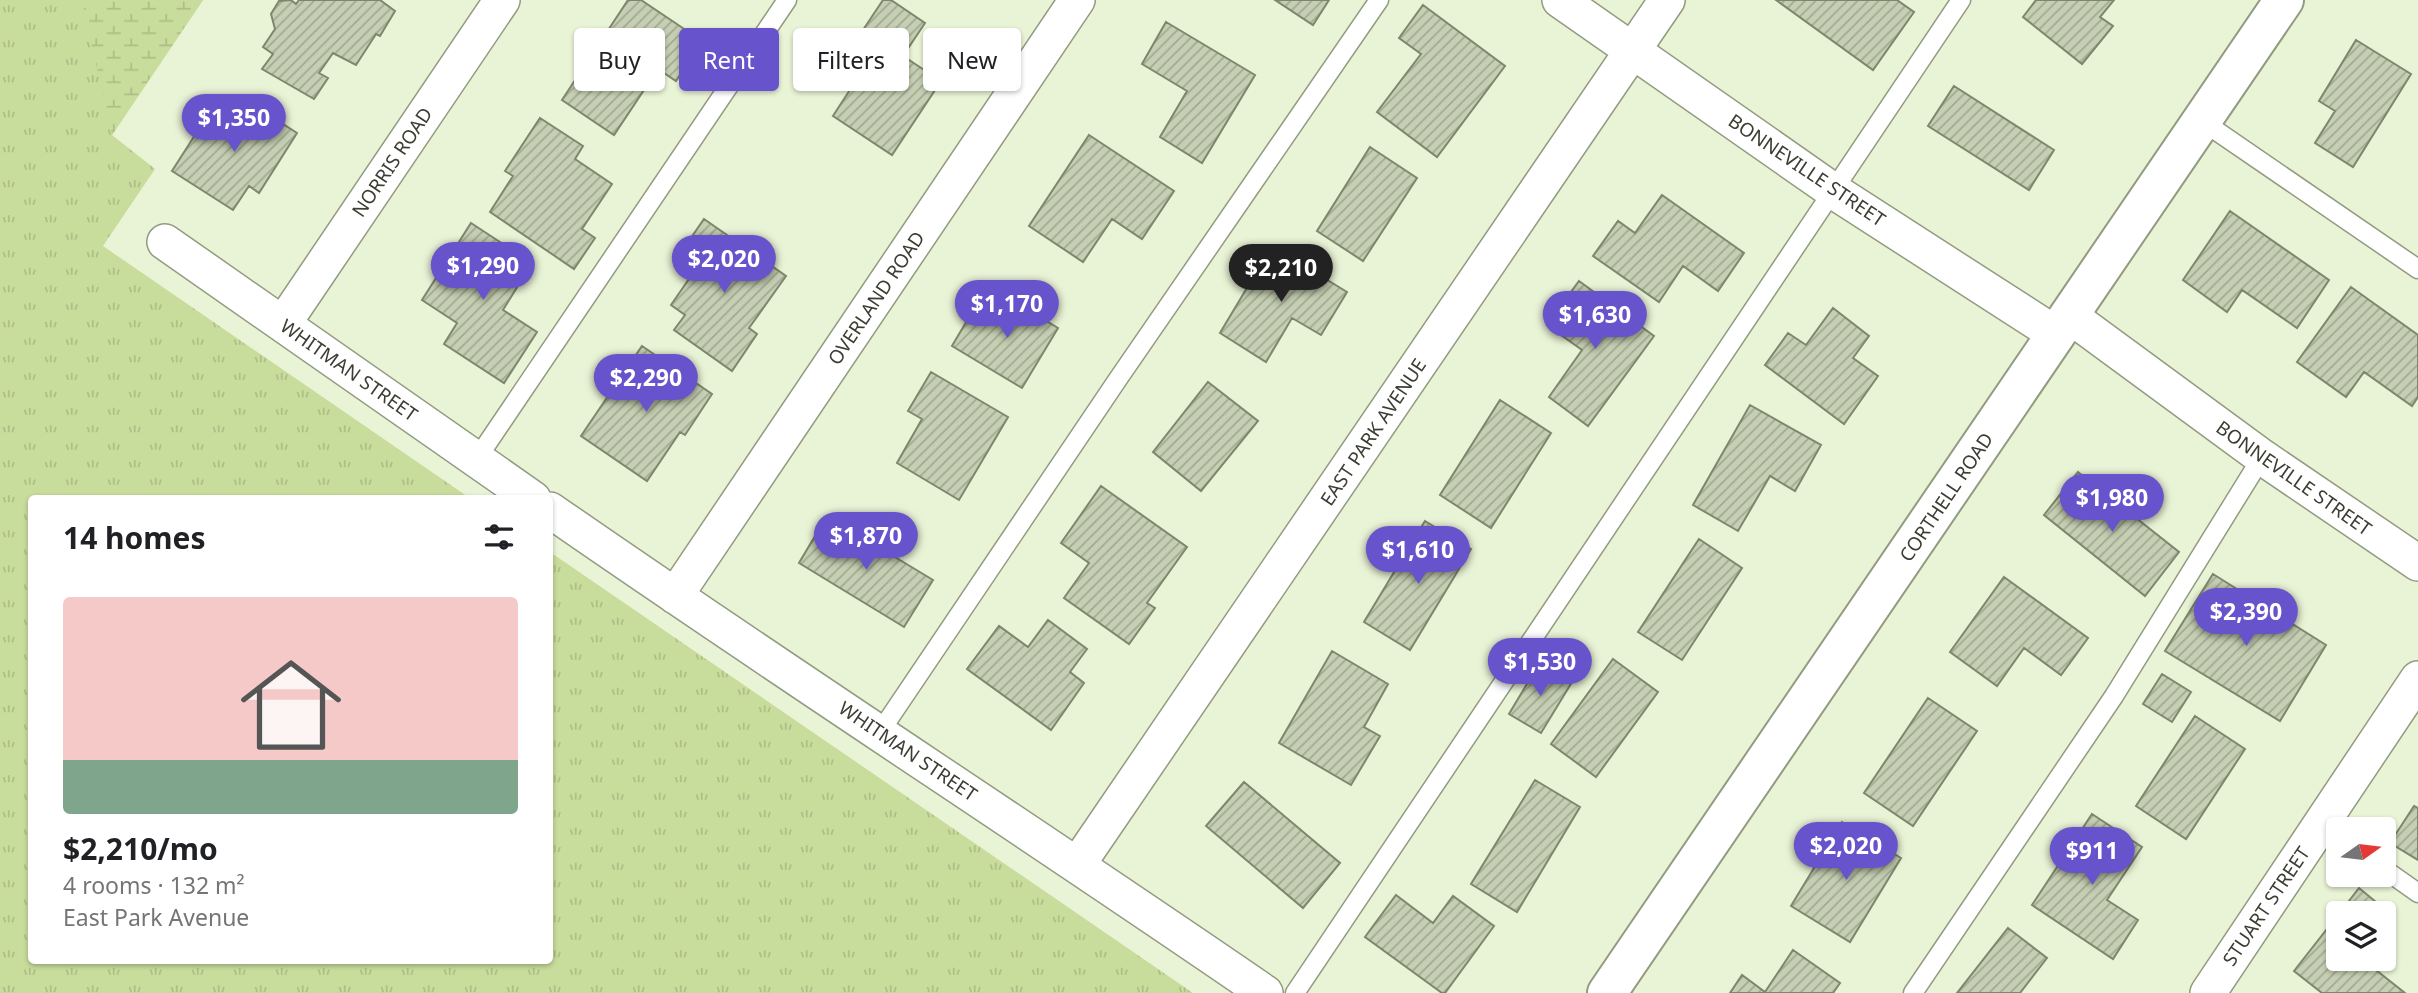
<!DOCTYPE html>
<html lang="en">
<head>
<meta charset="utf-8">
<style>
  :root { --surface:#fff; --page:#f2f2f2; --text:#202124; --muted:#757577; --accent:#6753cc }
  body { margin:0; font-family:"Noto Sans",sans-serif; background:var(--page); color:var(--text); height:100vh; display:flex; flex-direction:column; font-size:26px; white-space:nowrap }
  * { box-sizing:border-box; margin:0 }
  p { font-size:23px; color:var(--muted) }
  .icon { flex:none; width:38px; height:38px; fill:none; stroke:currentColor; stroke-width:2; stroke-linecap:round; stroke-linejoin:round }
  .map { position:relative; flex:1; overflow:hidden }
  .panel { position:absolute; left:28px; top:495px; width:525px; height:469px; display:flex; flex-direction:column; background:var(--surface); border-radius:7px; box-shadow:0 2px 5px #0004 }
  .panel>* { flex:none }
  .banner { position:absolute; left:574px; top:28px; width:665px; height:63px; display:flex; gap:14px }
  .needle { width:46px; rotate:76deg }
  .buttons { position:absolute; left:2326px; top:817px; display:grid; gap:14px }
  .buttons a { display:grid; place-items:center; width:70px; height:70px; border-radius:7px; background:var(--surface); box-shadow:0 2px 5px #0004; font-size:35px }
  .price { position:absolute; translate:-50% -60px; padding:0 16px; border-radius:24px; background:var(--accent); color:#fff; font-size:23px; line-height:46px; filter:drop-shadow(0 2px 4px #0008) }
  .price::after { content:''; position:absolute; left:50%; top:42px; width:21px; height:16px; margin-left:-10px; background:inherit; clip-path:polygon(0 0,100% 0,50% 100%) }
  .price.current { background:#222; color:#fff }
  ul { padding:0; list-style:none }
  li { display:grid; align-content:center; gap:14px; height:371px; padding:0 35px }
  li span { display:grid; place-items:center; height:217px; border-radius:7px; color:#555 }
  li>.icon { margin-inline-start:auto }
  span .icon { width:126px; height:126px; fill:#fffc; stroke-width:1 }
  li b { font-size:30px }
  h2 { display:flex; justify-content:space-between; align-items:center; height:84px; padding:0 35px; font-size:30px }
  .tag { padding:0 24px; border-radius:7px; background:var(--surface); box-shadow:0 2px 5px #0004; font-size:24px; line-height:63px }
  .tag.current { background:var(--accent); color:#fff }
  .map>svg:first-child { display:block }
</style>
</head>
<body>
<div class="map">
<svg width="2418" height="993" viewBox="0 0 2418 993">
  <defs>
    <pattern id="grass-tufts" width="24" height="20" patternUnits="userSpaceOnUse" patternTransform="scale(1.75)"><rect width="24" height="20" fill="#c8dc9b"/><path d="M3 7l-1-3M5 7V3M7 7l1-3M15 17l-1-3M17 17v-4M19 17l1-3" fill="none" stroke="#adbe86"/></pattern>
    <pattern id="wetland-marsh" width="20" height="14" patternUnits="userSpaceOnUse" patternTransform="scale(1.75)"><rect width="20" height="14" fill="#c8dc9b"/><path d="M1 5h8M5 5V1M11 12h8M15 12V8" fill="none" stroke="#adbe86"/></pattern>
    <pattern id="building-hatch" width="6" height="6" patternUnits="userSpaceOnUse" patternTransform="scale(1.75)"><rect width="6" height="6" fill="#c6cfb3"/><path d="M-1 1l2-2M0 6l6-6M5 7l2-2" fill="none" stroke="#a2a992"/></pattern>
  </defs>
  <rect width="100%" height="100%" fill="#e9f3d6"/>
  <path fill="url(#grass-tufts)" d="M0,0H203L112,135L155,169L103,246L471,499H32V961H550V552L1193,993H0Z"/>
  <path fill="url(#wetland-marsh)" d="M82,0H203L112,135Z"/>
  <path fill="url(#building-hatch)" stroke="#7e876c" stroke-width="2" d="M291,0L296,4L299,0H380L395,11L380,36L376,34L356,65L333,53L319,73L328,78L314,99L262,69L273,54L263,47L275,29L271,14L279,1Z
    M628,0H641L702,41L676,81L658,69L614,135L562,100Z
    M883,0H891L925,23L903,56L941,81L892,155L833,116L877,48L859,36Z
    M1275,0H1329L1313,25Z
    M1776,0H1897L1914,12L1873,70Z
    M2036,0H2114L2100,17L2113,26L2082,64L2023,17Z
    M1423,5L1505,66L1437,157L1377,112L1421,54L1399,38Z
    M1166,22L1255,75L1202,163L1160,137L1187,91L1142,64Z
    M2356,40L2411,74L2353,167L2315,143L2335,111L2319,101Z
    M1954,86L2054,150L2029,190L1928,126Z
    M252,104L297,133L259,193L249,186L233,210L172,171L213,107L239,125Z
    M540,118L583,146L575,159L612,184L582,229L595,238L574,269L490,212L513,176L505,171Z
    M1089,135L1174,191L1142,239L1112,219L1083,262L1029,226Z
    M1370,147L1417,178L1363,261L1317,231Z
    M1662,195L1744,253L1718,291L1683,266L1659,302L1593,256L1618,221L1635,233Z
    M2230,211L2329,280L2297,328L2242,290L2227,312L2183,280Z
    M704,219L786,276L749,328L757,334L732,371L674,330L685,315L671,305L702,260L684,248Z
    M471,223L532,263L503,310L537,332L504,383L444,344L457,323L422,300Z
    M1272,246L1347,292L1321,335L1292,318L1266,362L1220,333Z
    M1579,281L1654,336L1588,426L1549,397L1582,350L1547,325Z
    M2351,287L2418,335V397L2412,406L2364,372L2346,397L2297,362Z
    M1002,294L1058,328L1022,388L952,346L972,312L986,320Z
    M1833,308L1869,336L1853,358L1878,376L1844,424L1765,365L1788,333L1806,345Z
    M642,346L712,394L685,435L680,432L647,481L581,436Z
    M931,372L1008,417L959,500L897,463L922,419L908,411Z
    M1208,382L1258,421L1201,491L1153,452Z
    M1500,400L1551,433L1491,528L1440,495Z
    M1750,405L1821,445L1795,491L1770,476L1738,531L1693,505Z
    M2078,472L2179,552L2145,596L2044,515Z
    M1101,486L1187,547L1147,603L1155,608L1129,644L1064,598L1089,563L1061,543Z
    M827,516L933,580L904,627L799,563Z
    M1425,521L1471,549L1410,650L1364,622Z
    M1699,539L1742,568L1682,660L1638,632Z
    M2213,574L2326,645L2280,721L2165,651Z
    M2004,577L2088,638L2061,675L2024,648L1997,686L1950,652Z
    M1048,620L1087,649L1070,672L1084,683L1051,730L967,669L999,626L1028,647Z
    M1332,651L1388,684L1364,727L1380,736L1351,785L1279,743Z
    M1613,659L1658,692L1596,777L1551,744Z
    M1540,662L1572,682L1541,733L1509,714Z
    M2162,674L2191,692L2172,722L2143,704Z
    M1928,698L1977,731L1913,826L1864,793Z
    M2195,716L2245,749L2186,839L2136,806Z
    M1535,780L1580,807L1517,912L1471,884Z
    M1244,782L1340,863L1303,908L1206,826Z
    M2414,806L2418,808V860L2390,843Z
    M2092,814L2142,847L2107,900L2138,920L2113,959L2032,905Z
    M1842,822L1901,858L1850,942L1791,906Z
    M2359,888L2388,912L2384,917V914H2339Z
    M1396,895L1433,923L1453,896L1494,926L1445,993H1442L1365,937Z
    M2338,915V959H2384V941L2393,948L2376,970L2405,993H2322L2294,971Z
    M2008,928L2047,958L2020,993H1957Z
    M1793,950L1840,983L1833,993H1730L1742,975L1765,992Z"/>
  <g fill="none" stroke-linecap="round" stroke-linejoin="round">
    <defs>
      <path id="service" d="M2202,121L2418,269
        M476,460L787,0
        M880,732L1118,379L1379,0
        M2384,869L2418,893
        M1295,993L1961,0
        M1913,993L2114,696L2262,457"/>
      <path id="minor" d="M1560,0L1832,190L2057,335
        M165,242L533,499
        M2070,316L2262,457L2418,563
        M283,324L502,0
        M550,510C786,674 1028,830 1265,993
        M675,596L1077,0
        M1078,864L1667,0
        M2208,993L2418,679"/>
      <path id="tertiary" d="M1607,993L2284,0"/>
    </defs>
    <use href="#service" stroke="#929b80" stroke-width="21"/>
    <use href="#minor" stroke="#929b80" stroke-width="38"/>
    <use href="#tertiary" stroke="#929b80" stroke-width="42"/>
    <use href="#service" stroke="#fff" stroke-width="18"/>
    <use href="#minor" stroke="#fff" stroke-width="35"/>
    <use href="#tertiary" stroke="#fff" stroke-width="38"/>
  </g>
  <g text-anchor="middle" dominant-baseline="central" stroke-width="5" stroke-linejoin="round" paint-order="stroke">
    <g font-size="19" fill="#3a3e33" stroke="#fff">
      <text transform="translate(392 162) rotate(-56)">NORRIS ROAD</text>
      <text transform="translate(1807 170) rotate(34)">BONNEVILLE STREET</text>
      <text transform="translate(876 298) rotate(-56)">OVERLAND ROAD</text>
      <text transform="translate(349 370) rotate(35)">WHITMAN STREET</text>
      <text transform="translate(1373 432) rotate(-56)">EAST PARK AVENUE</text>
      <text transform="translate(2294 478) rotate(35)">BONNEVILLE STREET</text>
      <text transform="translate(1946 497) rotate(-56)">CORTHELL ROAD</text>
      <text transform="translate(908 751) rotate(34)">WHITMAN STREET</text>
      <text transform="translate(2266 906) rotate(-56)">STUART STREET</text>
    </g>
  </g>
</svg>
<div class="buttons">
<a><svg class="needle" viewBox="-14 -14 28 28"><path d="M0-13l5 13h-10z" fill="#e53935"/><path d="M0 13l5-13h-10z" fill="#757577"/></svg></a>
<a><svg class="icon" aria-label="layers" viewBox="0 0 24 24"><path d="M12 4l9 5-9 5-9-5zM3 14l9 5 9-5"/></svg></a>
</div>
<b class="price" style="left:234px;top:154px">$1,350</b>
<b class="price" style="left:724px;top:295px">$2,020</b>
<b class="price" style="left:483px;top:302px">$1,290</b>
<b class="price current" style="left:1281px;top:304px">$2,210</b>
<b class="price" style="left:1007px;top:340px">$1,170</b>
<b class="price" style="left:1595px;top:351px">$1,630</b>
<b class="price" style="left:646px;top:414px">$2,290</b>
<b class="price" style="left:2112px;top:534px">$1,980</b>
<b class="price" style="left:866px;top:572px">$1,870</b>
<b class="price" style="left:1418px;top:586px">$1,610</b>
<b class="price" style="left:2246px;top:648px">$2,390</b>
<b class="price" style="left:1540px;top:698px">$1,530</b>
<b class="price" style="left:1846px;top:882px">$2,020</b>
<b class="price" style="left:2092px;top:887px">$911</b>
<div class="banner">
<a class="tag">Buy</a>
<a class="tag current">Rent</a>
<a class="tag">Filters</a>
<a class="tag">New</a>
</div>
<section class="panel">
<h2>14 homes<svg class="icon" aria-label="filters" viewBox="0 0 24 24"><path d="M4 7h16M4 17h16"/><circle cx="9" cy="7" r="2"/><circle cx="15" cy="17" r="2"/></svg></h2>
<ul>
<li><span style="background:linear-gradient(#f6c9c9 75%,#7fa58c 0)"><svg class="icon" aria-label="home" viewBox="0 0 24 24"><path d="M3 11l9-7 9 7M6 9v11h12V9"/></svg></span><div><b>$2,210/mo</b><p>4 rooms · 132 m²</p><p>East Park Avenue</p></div></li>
</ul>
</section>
</div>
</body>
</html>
